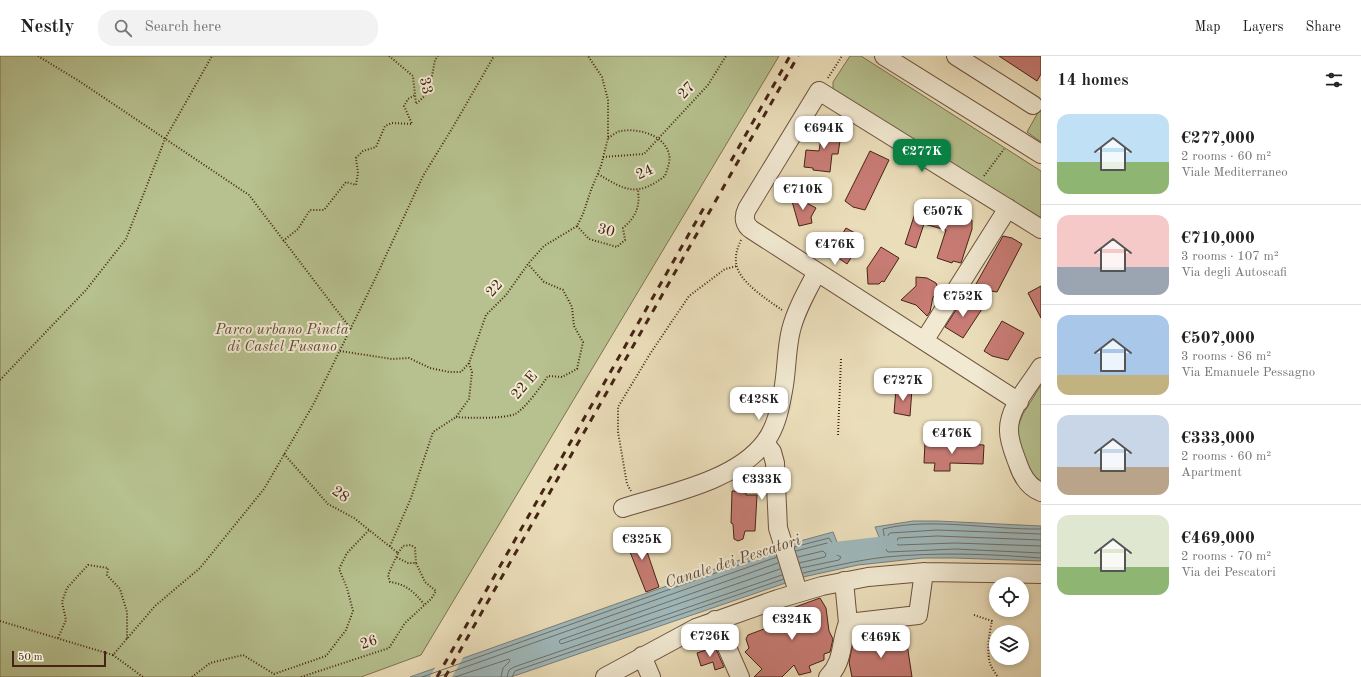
<!DOCTYPE html>
<html lang="en">
<head>
<meta charset="utf-8">
<style>
  :root { --surface:#fff; --page:#f2f2f2; --text:#222; --muted:#767676; --line:#e0e0e0; --accent:#0b8043 }
  body { margin:0; font-family:"Old Standard TT",serif; background:var(--page); color:var(--text); height:100vh; display:flex; flex-direction:column; font-size:15px; white-space:nowrap }
  * { box-sizing:border-box; margin:0 }
  p { font-size:13px; color:var(--muted) }
  .icon { flex:none; width:22px; height:22px; fill:none; stroke:currentColor; stroke-width:2; stroke-linecap:round; stroke-linejoin:round }
  .map { position:relative; flex:1; overflow:hidden }
  .sheet { display:flex; flex-direction:column; background:var(--surface); width:320px }
  .sheet>* { flex:none }
  .fabs { position:absolute; left:989px; top:521px; display:grid; gap:8px }
  .fabs a { display:grid; place-items:center; width:40px; height:40px; border-radius:50%; background:var(--surface); box-shadow:0 2px 6px #0003; font-size:20px }
  .scale { position:absolute; left:12px; bottom:10px; width:94px; box-sizing:border-box; padding-left:4px; border:2px solid #462415; border-top:0; font-size:11px; line-height:14px; white-space:nowrap; color:#462415; -webkit-text-stroke:3px #f1e9d2; paint-order:stroke }
  .price { position:absolute; translate:-50% -34px; padding:0 9px; border-radius:8px; background:#fff; color:#222; font-size:13px; line-height:26px; filter:drop-shadow(0 1px 2px #0008) }
  .price::after { content:''; position:absolute; left:50%; top:24px; width:12px; height:9px; margin-left:-6px; background:inherit; clip-path:polygon(0 0,100% 0,50% 100%) }
  .price.selected { background:var(--accent); color:#fff }
  ul { padding:0; list-style:none }
  li { display:flex; align-items:center; gap:12px; height:100px; padding:0 16px }
  li+li { border-top:1px solid var(--line) }
  li span { display:grid; place-items:center; flex:none; width:112px; height:80px; border-radius:12px; color:#555 }
  li>.icon { margin-inline-start:auto }
  span .icon { width:48px; height:48px; fill:#fffc; stroke-width:1 }
  li b { font-size:17px }
  h2 { display:flex; justify-content:space-between; align-items:center; height:48px; padding:0 16px; font-size:17px }
  header { display:flex; align-items:center; gap:24px; box-sizing:border-box; height:56px; padding:0 20px; background:var(--surface); border-bottom:1px solid var(--line) }
  header strong { font-size:19px }
  nav { display:flex; gap:22px; margin-inline-start:auto; font-size:14px }
  .search { width:280px; height:36px; background:var(--page); display:flex; align-items:center; gap:10px; box-sizing:border-box; padding:0 14px; border-radius:16px; color:var(--muted); font-size:15px }
  main { display:flex; flex:1; min-height:0 }
  .map>svg:first-child { display:block }
</style>
</head>
<body>
<header>
<strong>Nestly</strong>
<div class="search"><svg class="icon" aria-label="search" viewBox="0 0 24 24"><circle cx="10" cy="10" r="6"/><path d="M15 15l6 6"/></svg>Search here</div>
<nav><a>Map</a><a>Layers</a><a>Share</a></nav>
</header>
<main>
<div class="map">
<svg width="1041" height="621" viewBox="0 0 1041 621">
  <rect width="100%" height="100%" fill="#eaddb9"/>
  <filter id="stains"><feTurbulence type="fractalNoise" baseFrequency=".005" numOctaves="4"/><feColorMatrix values="0 0 0 0 .2 0 0 0 0 .09 0 0 0 0 .02 0 0 0 .5 -.17"/></filter>
  <radialGradient id="worn" r=".72"><stop offset=".6" stop-color="#630" stop-opacity="0"/><stop offset="1" stop-color="#630" stop-opacity=".3"/></radialGradient>
  <path fill="#b6c18f" stroke="#7e7252" d="M0,0H779L421,599L361,621H0Z
    M850,0H861L1041,115V162L833,34V26Z
    M1041,51V86L1027,76Z
    M1041,329V429L1030,418L1017,384V373L1023,358Z"/>
  <path fill="#9eb8bb" stroke="#7b7d79" d="M913,465H937L1041,470V505L955,502H923L858,509L803,521L511,621H410L771,493L833,476L839,491L881,486L875,471Z"/>
  <path fill="#eaddb9" d="M464,600L452,621H430L436,610Z"/>
  <g fill="none" stroke-linecap="round" stroke-linejoin="round">
    <path stroke="#726e68" stroke-width="1" d="M1041,478L937,474L890,477L888,479L890,487L886,494L888,496L955,493L1041,497
      M1041,484L937,480L898,482L896,487L898,489L955,487L1041,490
      M794,491L829,482L836,493L839,495L881,490L885,485L883,473C930,461 992,474 1041,473
      M796,495L827,487L833,497L841,501L839,504L801,512
      M798,501L823,495L826,498L825,501L799,507
      M778,507L560,584L559,586L561,588L780,513
      M803,517C830,511 858,504 886,501C938,496 989,498 1041,502
      M422,621L775,496
      M437,621L777,501
      M455,621L509,603L510,605L503,612L501,621
      M507,621L509,614L514,611L782,519
      M512,621L515,615L784,523"/>
    <path stroke="#9eb8bb" stroke-width="13" d="M831,493L891,486"/>
  </g>
  <path fill="#c87c75" stroke="#462415" d="M999,0H1041V18L1037,25Z
    M823,71L842,72L838,98H832L830,116L813,114V112L804,111L806,94L819,95Z
    M870,95L889,104L865,154L853,151L845,145Z
    M790,138L816,152L811,161L812,167L799,170Z
    M917,151L942,160V157L972,164V173L961,207L953,205L952,207L937,202L946,174L924,168L916,192L905,188Z
    M846,172L864,182L847,208L831,197Z
    M1003,180L1012,182L1022,188L997,236L985,234L976,228Z
    M881,191L899,202L884,226L882,225L879,228H868L867,212Z
    M916,221L927,222L936,227L940,237L933,241L930,256L927,260L916,249L901,244L916,230Z
    M1041,230V262L1028,237Z
    M963,243L982,253L963,282L945,271Z
    M1002,265L1024,277L1008,304L992,300L984,295Z
    M896,333H912L910,360L894,357Z
    M925,386L984,389L983,408L950,407V415H934L935,407H924Z
    M732,435H746V439H757L755,475H745L743,483L738,485L734,483L733,468L731,467Z
    M640,475L659,531L646,536L624,481Z
    M820,542L826,552L829,575L833,583L830,596L824,598V604L809,610L811,616L799,619L794,609L782,621H754L762,613L745,596L749,592L746,583L748,579L780,567L776,558Z
    M906,581L912,621H852L849,606L853,587Z
    M715,591L724,611L715,614L713,606L701,610L697,597Z"/>
  <g fill="none" stroke-linecap="round" stroke-linejoin="round">
    <defs>
      <path id="minor" d="M884,0L1041,98
        M956,0L1033,49
        M924,285L1008,152
        M1041,311C1030,329 1008,352 1009,375C1009,386 1014,397 1018,408C1022,420 1028,431 1041,436
        M1019,346L752,174C744,169 743,161 747,153L819,35L1041,173
        M765,387L772,396L775,407L778,472L798,536
        M623,452C667,438 736,425 765,386C776,372 780,352 783,335C787,315 786,294 791,274C796,254 807,235 817,216
        M844,525L848,567L918,559L924,516
        M715,564L740,621
        M642,600L651,621
        M605,621L696,572L778,543L822,530L868,521L925,516L1041,518
        M828,621C844,606 840,586 848,567"/>
    </defs>
    <use href="#minor" stroke="#6f523e" stroke-width="20"/>
    <path stroke="#462415" stroke-width="2" stroke-dasharray="1 2" stroke-linecap="butt" d="M38,0L79,25L249,139L351,273
      M389,0L413,20L416,48L429,36L435,4L438,0
      M828,22L842,0
      M603,101L644,98L708,29L726,0
      M598,118C626,135 637,141 665,120C667,114 671,104 669,98C664,79 639,72 621,75C617,75 612,80 608,82
      M984,120L1004,93
      M577,170L589,183L617,191L625,184L623,172C636,161 640,151 638,134
      M741,184C738,191 735,198 736,206C737,225 768,244 782,254
      M283,185L298,173L310,154H324L346,126L356,129L358,117L356,102L363,95L376,91L385,70L392,67L412,68L404,50L408,43L415,39
      M340,295L392,303L409,302L430,312L449,316H461L469,307
      M0,324L86,234L126,183L165,83L212,0
      M456,361C468,362 504,363 515,358C525,353 542,329 548,320L562,321L577,313L583,286L574,270L572,251L563,234L544,226L528,208
      M838,379L841,303
      M284,398L328,448L354,462L398,497L388,519L390,526C406,528 414,536 424,548
      M631,435L627,428L618,376V351L650,298L689,240L725,213L737,210
      M390,490L411,442L433,376L456,361L469,343L472,316L469,307L486,259L506,239L528,208L544,190L577,170L583,158L591,134L601,110L608,82V44L602,21L588,0
      M398,497L403,490L411,489L415,492L416,507
      M974,559L992,565C989,578 986,598 991,610C993,614 996,618 998,621
      M0,565L113,599L155,550L200,512L264,433L313,349L375,223L423,120L453,71L494,0
      M58,582L66,564L62,546L67,532L88,509L108,512L107,519L120,533L127,556V583
      M113,599L143,621
      M192,621L210,607L243,599L274,618L326,600L346,574L353,555L347,532L339,513L347,497L369,474
      M301,621L389,592L405,567L431,543L436,535L425,526L416,507H408L396,501"/>
    <use href="#minor" stroke="#f1e9d2" stroke-width="18"/>
    <path stroke="#462415" stroke-width="3" stroke-dasharray="7 7" stroke-linecap="butt" d="M731,105L790,0
      M437,621L706,148
      M445,621L798,0"/>
  </g>
  <g text-anchor="middle" dominant-baseline="central" stroke-width="4" stroke-linejoin="round" paint-order="stroke">
    <g font-size="15" fill="#462415" stroke="#f1e9d2">
      <text transform="translate(425 30) rotate(77)">33</text>
      <text transform="translate(687 35) rotate(-46)">27</text>
      <text transform="translate(645 117) rotate(-25)">24</text>
      <text transform="translate(606 175) rotate(15)">30</text>
      <text transform="translate(495 233) rotate(-48)">22</text>
      <text transform="translate(525 330) rotate(-49)">22 E</text>
      <text transform="translate(340 439) rotate(36)">28</text>
      <text transform="translate(369 587) rotate(-17)">26</text>
    </g>
    <g font-size="15" font-style="italic" fill="#624b34" stroke="#f1e9d2">
      <text x="282" y="274">Parco urbano Pineta<tspan x="282" dy="17">di Castel Fusano</tspan></text>
    </g>
    <g font-size="16" font-style="italic" fill="#5c493e" stroke="#f1e9d2">
      <text transform="translate(733 506) rotate(-18)">Canale dei Pescatori</text>
    </g>
  </g>
  <rect width="100%" height="100%" filter="url(#stains)"/>
  <rect width="100%" height="100%" fill="url(#worn)"/>
</svg>
<div class="fabs">
<a><svg class="icon" aria-label="locate" viewBox="0 0 24 24"><circle cx="12" cy="12" r="6"/><path d="M12 2v4M12 18v4M2 12h4M18 12h4"/></svg></a>
<a><svg class="icon" aria-label="layers" viewBox="0 0 24 24"><path d="M12 4l9 5-9 5-9-5zM3 14l9 5 9-5"/></svg></a>
</div>
<div class="scale">50 m</div>
<b class="price" style="left:824px;top:94px">€694K</b>
<b class="price selected" style="left:922px;top:117px">€277K</b>
<b class="price" style="left:803px;top:155px">€710K</b>
<b class="price" style="left:943px;top:177px">€507K</b>
<b class="price" style="left:835px;top:210px">€476K</b>
<b class="price" style="left:963px;top:262px">€752K</b>
<b class="price" style="left:903px;top:346px">€727K</b>
<b class="price" style="left:759px;top:365px">€428K</b>
<b class="price" style="left:952px;top:399px">€476K</b>
<b class="price" style="left:762px;top:445px">€333K</b>
<b class="price" style="left:642px;top:505px">€325K</b>
<b class="price" style="left:792px;top:585px">€324K</b>
<b class="price" style="left:710px;top:602px">€726K</b>
<b class="price" style="left:881px;top:603px">€469K</b>
</div>
<section class="sheet">
<h2>14 homes<svg class="icon" aria-label="filters" viewBox="0 0 24 24"><path d="M4 7h16M4 17h16"/><circle cx="9" cy="7" r="2"/><circle cx="15" cy="17" r="2"/></svg></h2>
<ul>
<li><span style="background:linear-gradient(#bfe0f5 60%,#8fb573 0)"><svg class="icon" aria-label="home" viewBox="0 0 24 24"><path d="M3 11l9-7 9 7M6 9v11h12V9"/></svg></span><div><b>€277,000</b><p>2 rooms · 60 m²</p><p>Viale Mediterraneo</p></div></li>
<li><span style="background:linear-gradient(#f6c9c9 65%,#9aa5b1 0)"><svg class="icon" aria-label="home" viewBox="0 0 24 24"><path d="M3 11l9-7 9 7M6 9v11h12V9"/></svg></span><div><b>€710,000</b><p>3 rooms · 107 m²</p><p>Via degli Autoscafi</p></div></li>
<li><span style="background:linear-gradient(#a9c7e8 75%,#c2b280 0)"><svg class="icon" aria-label="home" viewBox="0 0 24 24"><path d="M3 11l9-7 9 7M6 9v11h12V9"/></svg></span><div><b>€507,000</b><p>3 rooms · 86 m²</p><p>Via Emanuele Pessagno</p></div></li>
<li><span style="background:linear-gradient(#c9d6e8 65%,#b9a48a 0)"><svg class="icon" aria-label="home" viewBox="0 0 24 24"><path d="M3 11l9-7 9 7M6 9v11h12V9"/></svg></span><div><b>€333,000</b><p>2 rooms · 60 m²</p><p>Apartment</p></div></li>
<li><span style="background:linear-gradient(#dfe7d0 65%,#8fb573 0)"><svg class="icon" aria-label="home" viewBox="0 0 24 24"><path d="M3 11l9-7 9 7M6 9v11h12V9"/></svg></span><div><b>€469,000</b><p>2 rooms · 70 m²</p><p>Via dei Pescatori</p></div></li>
</ul>
</section>
</main>
</body>
</html>
